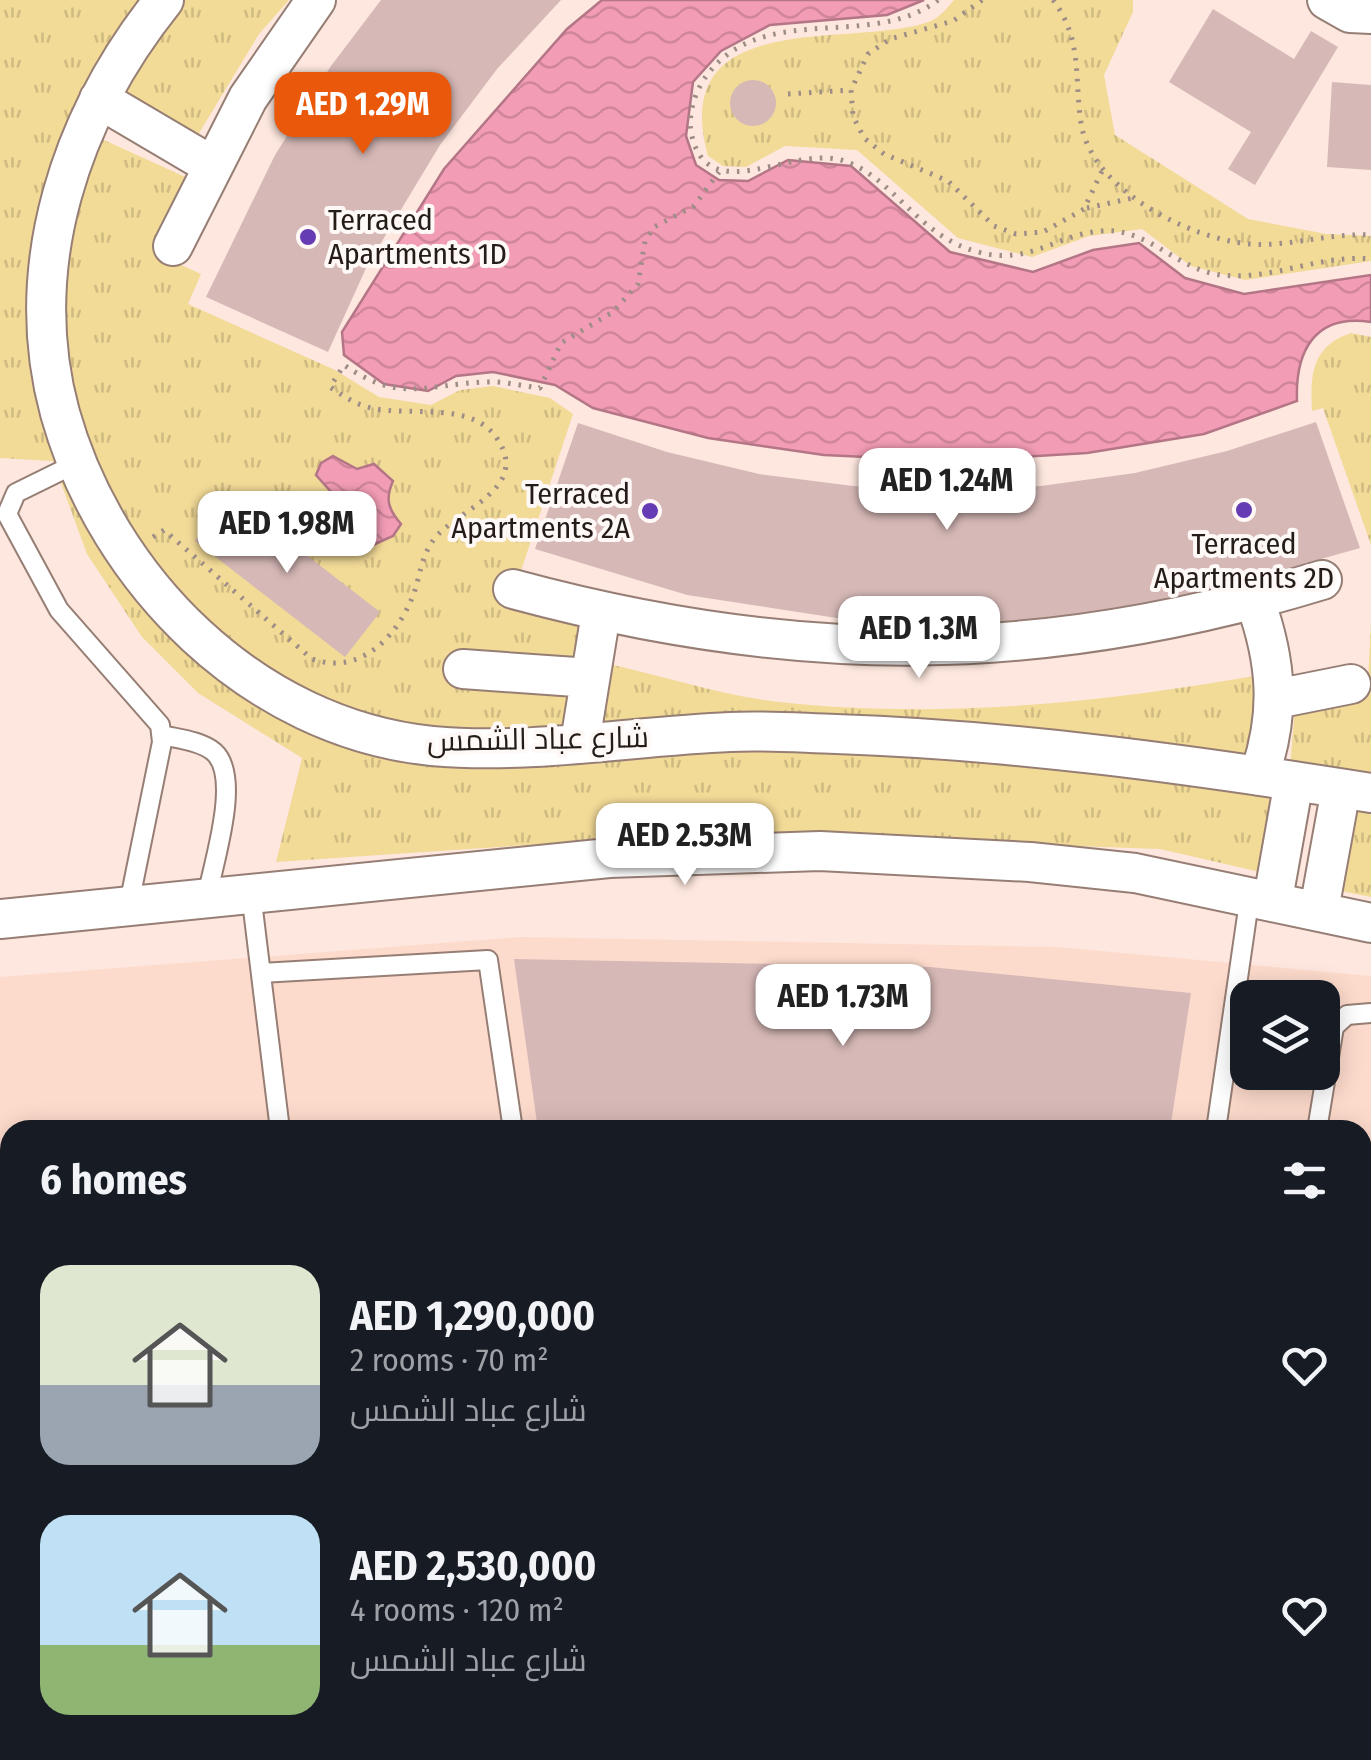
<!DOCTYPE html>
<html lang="en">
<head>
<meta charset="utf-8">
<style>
  :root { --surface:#171b24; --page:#242831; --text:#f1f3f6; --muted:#9ea1a6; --accent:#ea580c }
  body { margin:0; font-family:"Fira Sans Condensed",Cairo,sans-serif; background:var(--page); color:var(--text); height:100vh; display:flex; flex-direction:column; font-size:38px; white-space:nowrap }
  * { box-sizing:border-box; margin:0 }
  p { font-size:32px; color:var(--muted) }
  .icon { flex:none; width:55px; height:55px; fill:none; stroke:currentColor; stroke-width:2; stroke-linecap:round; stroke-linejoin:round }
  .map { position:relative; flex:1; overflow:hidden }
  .drawer { position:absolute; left:0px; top:1120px; width:1372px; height:640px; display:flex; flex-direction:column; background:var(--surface); border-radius:30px 30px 0 0; box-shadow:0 5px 25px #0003 }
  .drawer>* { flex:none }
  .buttons { position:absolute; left:1230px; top:980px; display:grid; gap:20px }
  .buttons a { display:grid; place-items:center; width:110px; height:110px; border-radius:20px; background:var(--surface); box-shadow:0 5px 25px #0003; font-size:50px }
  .price { position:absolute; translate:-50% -85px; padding:0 22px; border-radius:20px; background:#fff; color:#222; font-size:32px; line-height:65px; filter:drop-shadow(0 2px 5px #0008) }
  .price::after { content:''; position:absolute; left:50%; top:60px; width:30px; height:22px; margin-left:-15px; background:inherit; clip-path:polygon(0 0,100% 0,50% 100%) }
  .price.active { background:var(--accent); color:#fff }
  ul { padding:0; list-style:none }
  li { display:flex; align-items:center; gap:30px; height:250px; padding:0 40px }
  li span { display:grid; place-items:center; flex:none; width:280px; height:200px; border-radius:30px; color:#555 }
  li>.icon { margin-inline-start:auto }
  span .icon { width:120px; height:120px; fill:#fffc; stroke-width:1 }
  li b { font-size:42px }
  h2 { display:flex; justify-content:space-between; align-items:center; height:120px; padding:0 40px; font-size:42px }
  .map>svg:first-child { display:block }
</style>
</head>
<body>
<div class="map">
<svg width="1371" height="1760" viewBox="0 0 1371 1760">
  <defs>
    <pattern id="park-tufts" width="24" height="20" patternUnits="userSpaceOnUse" patternTransform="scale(2.5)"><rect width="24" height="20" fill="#f2da97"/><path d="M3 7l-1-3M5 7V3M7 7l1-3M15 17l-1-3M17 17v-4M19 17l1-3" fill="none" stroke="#cfba81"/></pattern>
    <pattern id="water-waves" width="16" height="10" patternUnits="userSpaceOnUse" patternTransform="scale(2.5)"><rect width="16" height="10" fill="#f29cb5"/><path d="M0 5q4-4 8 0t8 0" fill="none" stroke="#cf869b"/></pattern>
  </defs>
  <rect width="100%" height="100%" fill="#fde7de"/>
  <path fill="#fddbcc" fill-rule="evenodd" d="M521,937L1057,947L1371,976V1760H0V977ZM1248,998H1322V1072H1248ZM10,1130H1362V1750H10Z"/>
  <path fill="url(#park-tufts)" d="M0,0H150L57,171L51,399L181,632L359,743L736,746L1060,759L1292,798L1277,876L1160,849L706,833L276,862L302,758L198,693L142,637L87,554L53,461L0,458Z
    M176,0H289L259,34L187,153L115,91Z
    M954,0H1133V12L1104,75L1115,135L1248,219L1326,234L1371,236V261L1245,280L1191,266L1142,229L1089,236L1032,257L958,238L857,150L785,146L746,167L723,166L708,156C666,3 857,50 931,21C940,17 948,7 954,0Z
    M95,136L203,185L161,256L201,274L188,304L335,370L379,397L431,405L460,390L493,386L550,398L573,414L514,592L600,623L572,734L364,725L272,680L194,620L115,519L68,395L57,288Z
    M1351,333L1371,337V545L1323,408L1312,411C1310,374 1312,346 1351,333Z
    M1371,624V790L1289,779L1295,708L1367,698Z
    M609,664C664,676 723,696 779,702C943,720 1110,702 1271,673L1270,776L592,733Z
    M1353,806L1371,808V897L1336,890Z"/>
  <path fill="url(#water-waves)" stroke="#b47686" stroke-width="2.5" d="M602,0H924L887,15L770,25L721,51L693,82L686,136L696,165L719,180L748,181L788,160L851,166L950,252L1033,272L1093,250L1139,243L1185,278L1244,294L1371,275V322C1315,313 1295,351 1297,401L1204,434L1087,453L951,461L824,455L708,438L593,408L555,385L493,372L456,376L428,391L384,384L344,355L342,332L444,169L567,29Z
    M333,456L357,469L374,464L393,481C385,499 388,509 401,524L393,536L364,549L343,534L341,503L316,475L321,463Z"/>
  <path fill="#d6b9b7" d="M381,0H561L497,69L440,145L367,266L328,352L206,297L275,155L331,66Z
    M1213,9L1294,59L1311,31L1338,47L1255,185L1228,169L1251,132L1169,82Z
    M730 103a23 23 0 1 1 46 0a23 23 0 1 1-46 0Z
    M1332,82L1371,85V170L1327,167Z
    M1316,422L1360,548L1158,605L1001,623L843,619L687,595L535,549L578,423L667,452L759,474L853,486L947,490L1041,486L1135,473L1227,451Z
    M230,496L380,612L345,657L195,541Z
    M514,959L930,967L1191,993L1170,1130H538Z
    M136,1750H994L993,1760H137Z"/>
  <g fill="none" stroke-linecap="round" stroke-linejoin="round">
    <defs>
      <path id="service" d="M77,463L16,493L7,514L59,610L160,725L162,742L129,904
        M162,735C179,739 201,741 214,752C242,777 213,863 207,897
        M251,893L280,1130
        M261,973L488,960L513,1130
        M1216,1130L1250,895
        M1317,1130L1334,1027L1347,1015L1371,1013
        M1362,1298L1371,1301
        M0,1402L10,1401
        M116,1750L117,1760
        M1026,1760L1027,1750
        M1070,1760L1072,1750"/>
      <path id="minor" d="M164,0C71,116 20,266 60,413C107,581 253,728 432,746C530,755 632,736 730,732C765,730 801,733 836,734C1015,740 1194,765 1371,793
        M1327,0L1350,13L1371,14
        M99,99L211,165
        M173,246L248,98L316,0
        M513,589C797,666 1040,666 1322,580
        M1255,601C1277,662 1281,714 1259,776
        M463,669L590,678
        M1276,699L1351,684
        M580,742L601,613
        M1273,899L1294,781
        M1319,910L1341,789
        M0,919L609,858L820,851L1030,862L1135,873L1371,923"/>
      <path id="secondary" d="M0,1442L10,1441
        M1362,1453L1371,1456
        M1362,1543L1371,1545
        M0,1549L10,1548"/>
    </defs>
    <use href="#service" stroke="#967e74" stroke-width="22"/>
    <use href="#minor" stroke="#967e74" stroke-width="42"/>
    <use href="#secondary" stroke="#967e74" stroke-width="58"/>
    <path stroke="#9d8d86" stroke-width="5" stroke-dasharray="2.5 8" stroke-linecap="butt" d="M938,0C872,51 763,0 707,75C695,91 688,113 691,132C706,210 789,146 841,160C893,175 916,236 978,252C1030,266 1056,234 1102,231C1147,227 1177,270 1221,275C1271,281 1320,254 1371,259
      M982,0L953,21L890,39L868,54L851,90L853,116L864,138L884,154L948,181L994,226L1016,234L1043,232L1084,209L1102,171
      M1053,0C1083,40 1074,77 1081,123C1091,189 1189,239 1250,244C1289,247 1328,233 1371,235
      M788,94L851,90
      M1087,208L1133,198
      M153,537L164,530L312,659C361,676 398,636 414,593C420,576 421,558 432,542C452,511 531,491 498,440C473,400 411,417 371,408C355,404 343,396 330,387L344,365C401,404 425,384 486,382C504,381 522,386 540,388L561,343L613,312L638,284L645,241L654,227L694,206L719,172
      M62,1750V1760"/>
    <use href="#service" stroke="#fff" stroke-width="18"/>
    <use href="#minor" stroke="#fff" stroke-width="38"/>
    <use href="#secondary" stroke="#fff" stroke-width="52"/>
  </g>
  <g fill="#653cb4" stroke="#fef8f6" stroke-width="4">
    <circle cx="308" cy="237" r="10"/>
    <circle cx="1244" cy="510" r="10"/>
    <circle cx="650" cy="511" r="10"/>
  </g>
  <g text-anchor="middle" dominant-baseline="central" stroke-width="8" stroke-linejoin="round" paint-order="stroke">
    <g font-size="30" fill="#251c18" stroke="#fef8f6" text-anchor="start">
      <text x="328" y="220">Terraced<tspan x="328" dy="34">Apartments 1D</tspan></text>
      <text x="630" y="494" text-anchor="end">Terraced<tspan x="630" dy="34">Apartments 2A</tspan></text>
      <text x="1244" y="544" text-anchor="middle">Terraced<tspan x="1244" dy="34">Apartments 2D</tspan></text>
    </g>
    <g font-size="30" fill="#251c18" stroke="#fef8f6">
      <text transform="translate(538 739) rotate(-1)">شارع عباد الشمس</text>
    </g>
  </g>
</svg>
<div class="buttons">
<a><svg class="icon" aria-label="layers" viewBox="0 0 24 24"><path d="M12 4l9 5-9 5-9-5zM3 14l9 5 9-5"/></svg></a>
</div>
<b class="price active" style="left:363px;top:157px">AED 1.29M</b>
<b class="price" style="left:947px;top:533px">AED 1.24M</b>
<b class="price" style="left:287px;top:576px">AED 1.98M</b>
<b class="price" style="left:919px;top:681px">AED 1.3M</b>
<b class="price" style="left:685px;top:888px">AED 2.53M</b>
<b class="price" style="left:843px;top:1049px">AED 1.73M</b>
<section class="drawer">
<h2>6 homes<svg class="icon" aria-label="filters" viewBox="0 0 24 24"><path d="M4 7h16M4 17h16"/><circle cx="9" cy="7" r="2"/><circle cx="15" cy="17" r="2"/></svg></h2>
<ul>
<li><span style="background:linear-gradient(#dfe7d0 60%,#9aa5b1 0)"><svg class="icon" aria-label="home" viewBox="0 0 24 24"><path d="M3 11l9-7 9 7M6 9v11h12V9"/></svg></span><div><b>AED 1,290,000</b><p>2 rooms · 70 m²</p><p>شارع عباد الشمس</p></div><svg class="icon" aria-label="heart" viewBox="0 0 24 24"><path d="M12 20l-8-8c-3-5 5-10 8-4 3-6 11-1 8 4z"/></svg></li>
<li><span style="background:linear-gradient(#bfe0f5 65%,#8fb573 0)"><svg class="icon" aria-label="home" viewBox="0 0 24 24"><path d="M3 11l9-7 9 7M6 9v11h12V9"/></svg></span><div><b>AED 2,530,000</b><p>4 rooms · 120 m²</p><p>شارع عباد الشمس</p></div><svg class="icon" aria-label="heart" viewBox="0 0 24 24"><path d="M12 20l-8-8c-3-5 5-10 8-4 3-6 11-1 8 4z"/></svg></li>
</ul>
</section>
</div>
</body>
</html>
